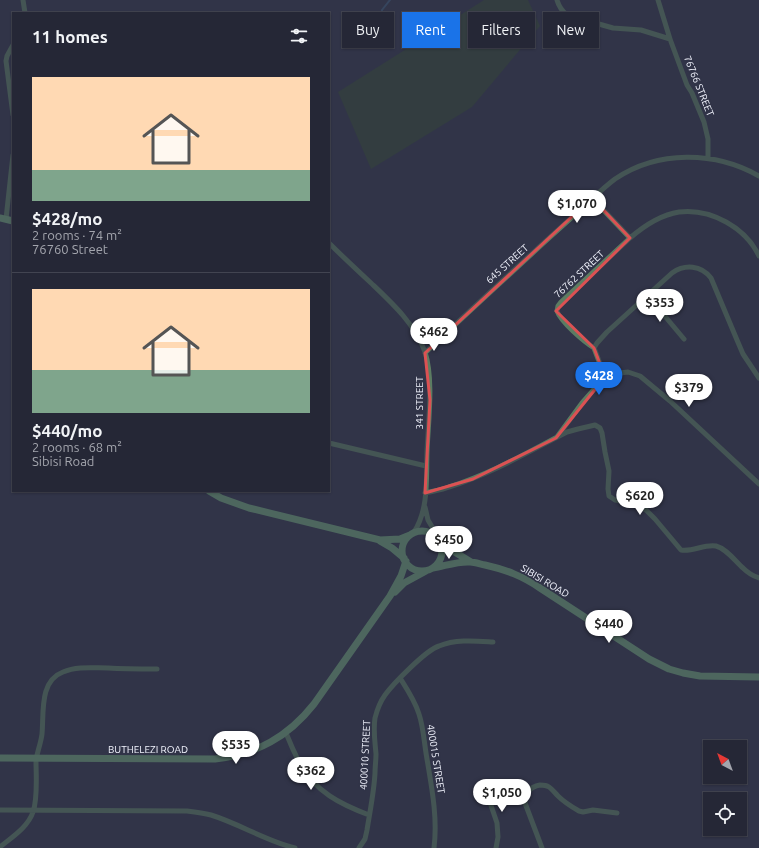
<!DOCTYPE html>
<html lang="en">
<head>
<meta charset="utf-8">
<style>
  :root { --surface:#252736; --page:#313342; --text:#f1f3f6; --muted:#a3a5ad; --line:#424451; --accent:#1a73e8 }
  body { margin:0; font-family:Ubuntu,sans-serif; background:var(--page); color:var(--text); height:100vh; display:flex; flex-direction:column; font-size:15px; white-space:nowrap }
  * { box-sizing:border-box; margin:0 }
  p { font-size:13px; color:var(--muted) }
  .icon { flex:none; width:22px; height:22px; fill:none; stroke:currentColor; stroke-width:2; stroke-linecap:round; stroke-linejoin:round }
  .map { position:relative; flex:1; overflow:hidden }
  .side { position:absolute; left:12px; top:12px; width:318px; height:480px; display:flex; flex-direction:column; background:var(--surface); border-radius:0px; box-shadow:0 1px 3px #0004,0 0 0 1px var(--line) }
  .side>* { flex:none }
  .banner { position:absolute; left:342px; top:12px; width:357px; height:36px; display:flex; gap:8px }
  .needle { width:26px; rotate:319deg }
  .buttons { position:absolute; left:703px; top:740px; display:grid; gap:8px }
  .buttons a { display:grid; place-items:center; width:44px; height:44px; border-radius:0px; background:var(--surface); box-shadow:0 1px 3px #0004,0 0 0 1px var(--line); font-size:20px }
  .price { position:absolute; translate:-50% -34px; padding:0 9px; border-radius:14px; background:#fff; color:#222; font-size:13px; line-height:26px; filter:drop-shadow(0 1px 2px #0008) }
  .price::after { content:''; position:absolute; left:50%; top:24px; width:12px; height:9px; margin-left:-6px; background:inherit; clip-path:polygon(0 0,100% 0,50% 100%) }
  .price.on { background:var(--accent); color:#fff }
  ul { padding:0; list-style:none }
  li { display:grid; align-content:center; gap:8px; height:212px; padding:0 20px }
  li+li { border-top:1px solid var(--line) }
  li span { display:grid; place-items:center; height:124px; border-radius:0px; color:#555 }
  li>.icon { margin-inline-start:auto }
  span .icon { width:72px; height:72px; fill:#fffc; stroke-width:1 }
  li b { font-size:17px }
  h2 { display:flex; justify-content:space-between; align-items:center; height:48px; padding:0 20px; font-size:17px }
  .chip { padding:0 14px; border-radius:0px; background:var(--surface); box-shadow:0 1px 3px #0004,0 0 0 1px var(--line); font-size:14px; line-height:36px }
  .chip.on { background:var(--accent); color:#fff }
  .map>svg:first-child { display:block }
</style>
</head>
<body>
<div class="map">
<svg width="759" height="848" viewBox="0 0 759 848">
  <rect width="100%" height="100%" fill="#313448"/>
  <path fill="#354736" d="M484,0H528L540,26L472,107L371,169L338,92Z"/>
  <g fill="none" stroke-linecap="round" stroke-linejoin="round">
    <path stroke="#3d5a79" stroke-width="2" d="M375,29L380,23L382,10L390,0"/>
    <path stroke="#5c7c62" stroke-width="5" d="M23,0L25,13
      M557,0C559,7 562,11 567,15L613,28L641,30L670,39
      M658,0L670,39L687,85L692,93L704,122L708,139V158
      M13,45L7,56L6,61L13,115
      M592,198L630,238
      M6,219L13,155
      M329,243C343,257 357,270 371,283C392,303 415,324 425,352C434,380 428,423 427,452C426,479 429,509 414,532
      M759,256C746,228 711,208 679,212C660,215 645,225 630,238L561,302L558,306L557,311C561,322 583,341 594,348L597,343L607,332L672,273C685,264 701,265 711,278L737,340L743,354L759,378
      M648,296L684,339
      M425,353C462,318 499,284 536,250C551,236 566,223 581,209C592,199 603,188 615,179C658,150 715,151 759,176
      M605,377L620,373L628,372L640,376L670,401L759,484
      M557,437L582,403L605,377L594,348
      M329,443L426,466
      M425,493C433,491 442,490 449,487C491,474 528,452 567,432L578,429L595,425L600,428L602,433L605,452L609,471L608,489L609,496L615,500L634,503L646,510L655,519L681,550C693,552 704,544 716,546C727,549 735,561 743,568C748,573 753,576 759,578
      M425,507L428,520L438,537
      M400,678C407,689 415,701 419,714C423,726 424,740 426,753C431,784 438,816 434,848
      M286,733C290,743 295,754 300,764C316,792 340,804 369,815
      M483,782L497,823L498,837L496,848
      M0,810L187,811C195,812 203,813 211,815C240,824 266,841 295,848
      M0,847C12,837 28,827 33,812C38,798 36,776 36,761C37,752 41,743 42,734C44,713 39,681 63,672C77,666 93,668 108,668C124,669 141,669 157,669
      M359,848L365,839L367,830C370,811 374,792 375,773C375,767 376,760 376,754C375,742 373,730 375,718C377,710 380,702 385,695C393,684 426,650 439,646C456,639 476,641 493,642
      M542,848L525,803C526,793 529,787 540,785C543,785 546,785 549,787C552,789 555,793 558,796C564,802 572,807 579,811L583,812L593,810L617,813"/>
    <path stroke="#6fa379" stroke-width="7" d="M0,218L13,221
      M209,491L221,498L249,508L380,540L400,539L410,535
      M402 551a20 20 0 1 1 40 0a20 20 0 1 1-40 0Z
      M380,541L392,548L404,558
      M440,541L453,551L471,562
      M433,568C445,566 458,561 470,562C475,562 480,564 485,565C507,570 522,576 540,588L649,659L669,669L683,673L700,676L759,677
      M395,592L404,583L426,571
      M0,758L215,759C257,754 288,737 314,704L390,596L401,576L406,561"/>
  </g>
  <path d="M0 0H759V848H0ZM592,198L630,238L556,311L594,348L605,377L556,438L473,479L425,493L430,400L425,353Z" fill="#313448" fill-opacity=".55" fill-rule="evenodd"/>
  <path fill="none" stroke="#dc5153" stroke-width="3" stroke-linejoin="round" d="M592,198L630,238L556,311L594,348L605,377L556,438L473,479L425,493L430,400L425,353Z"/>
  <g text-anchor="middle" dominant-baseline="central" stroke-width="3.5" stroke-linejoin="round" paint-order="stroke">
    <g font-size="10" fill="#f2f4fe" stroke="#313448">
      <text transform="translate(699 86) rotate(68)">76766 STREET</text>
      <text transform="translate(507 264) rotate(-42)">645 STREET</text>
      <text transform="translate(579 274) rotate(-43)">76762 STREET</text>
      <text transform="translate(419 403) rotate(-90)">341 STREET</text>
      <text transform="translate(545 581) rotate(31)">SIBISI ROAD</text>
      <text x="148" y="749">BUTHELEZI ROAD</text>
      <text transform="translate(365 755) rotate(-87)">400010 STREET</text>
      <text transform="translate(436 759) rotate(81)">400015 STREET</text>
    </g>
  </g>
</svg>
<div class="buttons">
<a><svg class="needle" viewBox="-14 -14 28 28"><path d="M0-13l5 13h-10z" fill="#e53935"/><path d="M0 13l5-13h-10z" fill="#a3a5ad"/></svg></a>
<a><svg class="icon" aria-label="locate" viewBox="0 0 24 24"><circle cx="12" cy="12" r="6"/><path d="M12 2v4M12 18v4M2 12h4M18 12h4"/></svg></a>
</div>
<b class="price" style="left:577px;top:224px">$1,070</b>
<b class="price" style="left:660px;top:323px">$353</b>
<b class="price" style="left:434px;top:352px">$462</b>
<b class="price on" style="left:599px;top:396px">$428</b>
<b class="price" style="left:689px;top:408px">$379</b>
<b class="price" style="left:640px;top:516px">$620</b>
<b class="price" style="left:449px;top:560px">$450</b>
<b class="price" style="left:609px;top:644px">$440</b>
<b class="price" style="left:236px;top:765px">$535</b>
<b class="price" style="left:311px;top:791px">$362</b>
<b class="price" style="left:502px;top:813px">$1,050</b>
<div class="banner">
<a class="chip">Buy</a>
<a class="chip on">Rent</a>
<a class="chip">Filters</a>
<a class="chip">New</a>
</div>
<section class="side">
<h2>11 homes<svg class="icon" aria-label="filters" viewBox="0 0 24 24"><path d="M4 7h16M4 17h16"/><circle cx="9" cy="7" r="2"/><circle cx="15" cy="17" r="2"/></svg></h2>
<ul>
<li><span style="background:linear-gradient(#ffd9b3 75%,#7fa58c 0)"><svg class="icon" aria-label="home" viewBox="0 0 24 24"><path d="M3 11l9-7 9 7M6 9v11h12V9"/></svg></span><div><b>$428/mo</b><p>2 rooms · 74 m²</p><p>76760 Street</p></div></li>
<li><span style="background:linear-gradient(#ffd9b3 65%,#7fa58c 0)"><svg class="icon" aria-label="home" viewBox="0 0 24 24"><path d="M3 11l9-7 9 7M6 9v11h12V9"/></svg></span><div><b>$440/mo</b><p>2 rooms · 68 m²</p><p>Sibisi Road</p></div></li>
</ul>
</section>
</div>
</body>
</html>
